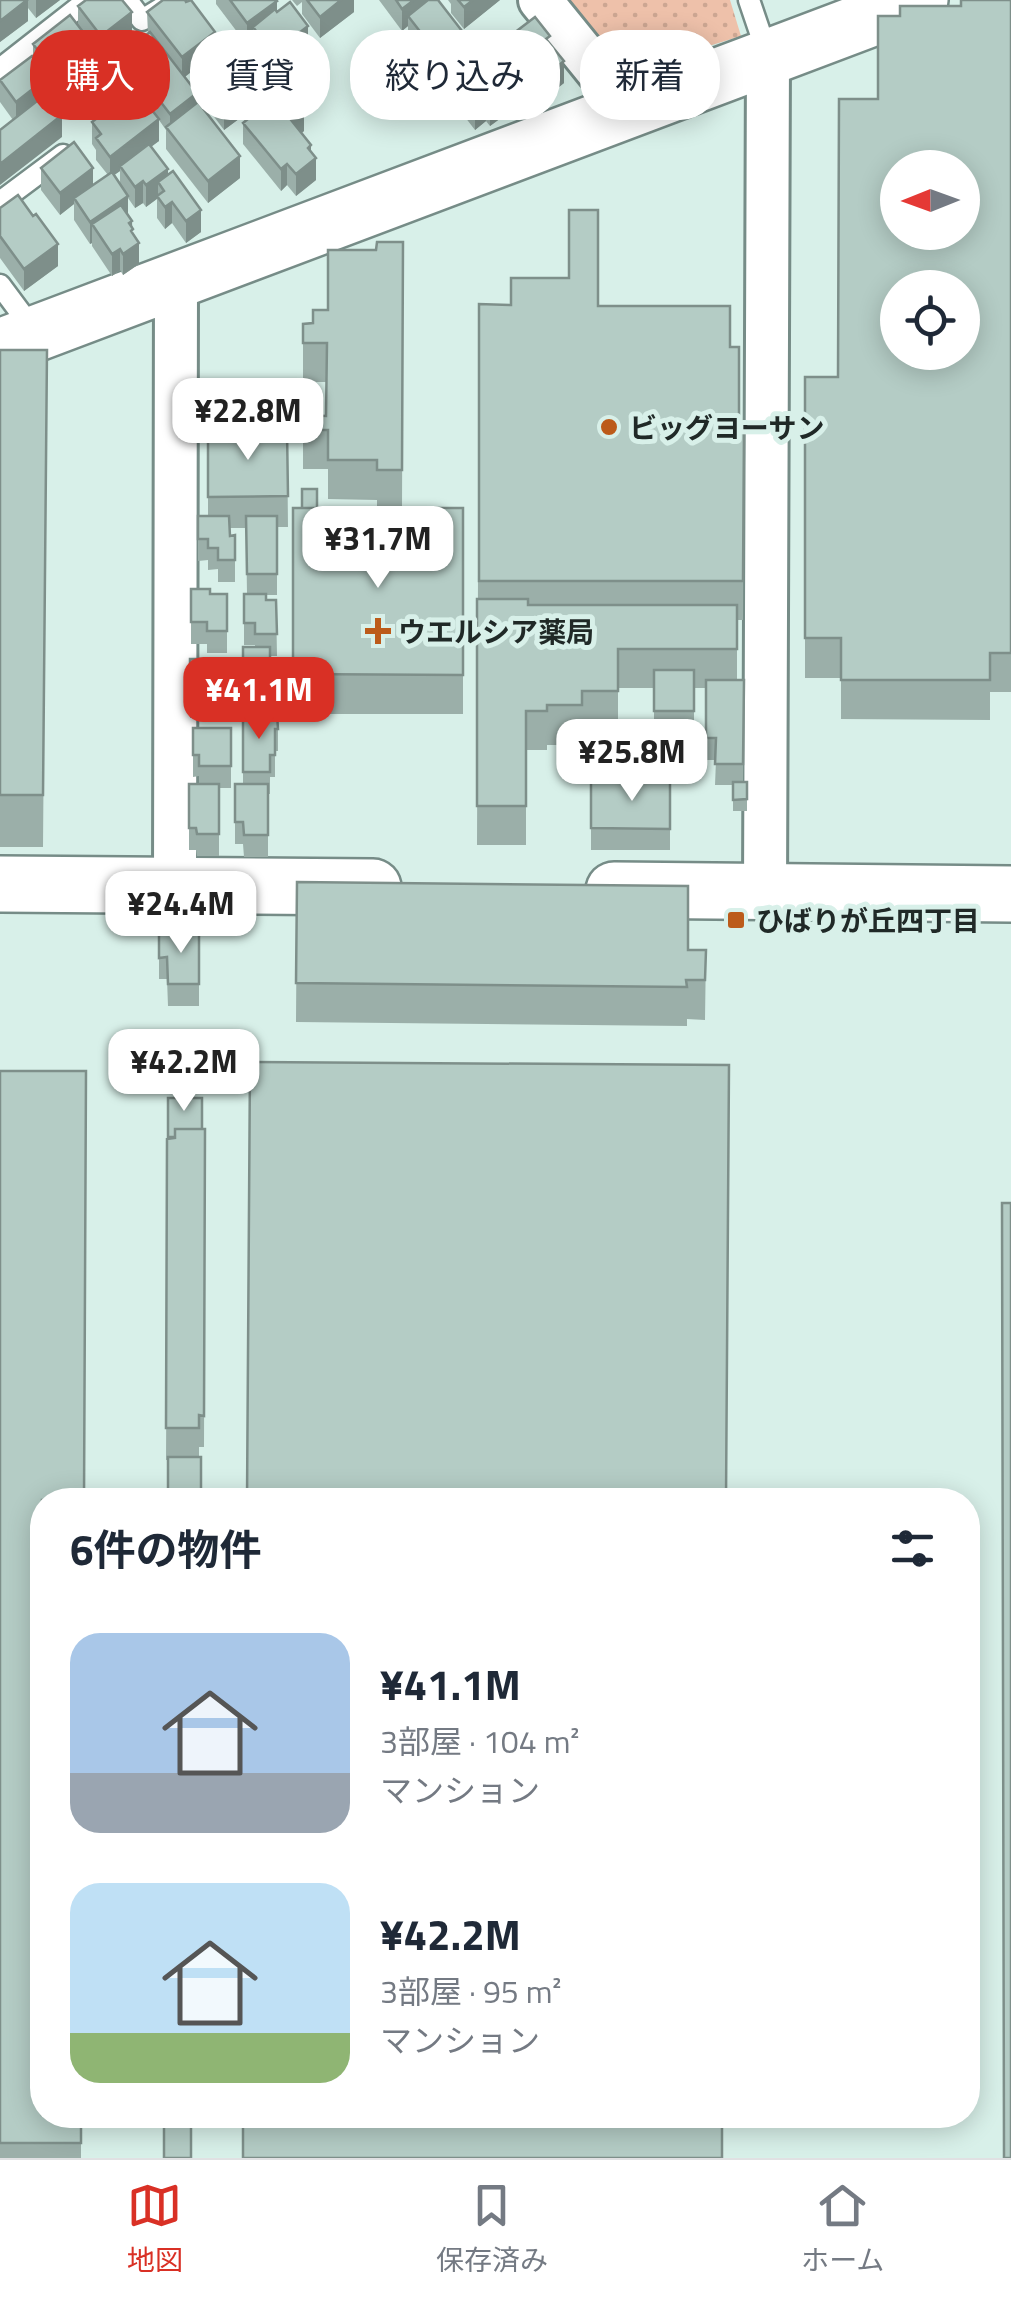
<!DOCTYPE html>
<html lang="ja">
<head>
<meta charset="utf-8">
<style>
  :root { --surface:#fff; --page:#f2f2f3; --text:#1f2937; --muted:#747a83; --line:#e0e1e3; --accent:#d93025 }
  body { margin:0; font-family:"Titillium Web","Noto Sans JP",sans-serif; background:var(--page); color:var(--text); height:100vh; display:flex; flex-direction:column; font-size:38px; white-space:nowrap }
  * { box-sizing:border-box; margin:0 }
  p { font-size:32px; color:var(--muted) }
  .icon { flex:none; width:55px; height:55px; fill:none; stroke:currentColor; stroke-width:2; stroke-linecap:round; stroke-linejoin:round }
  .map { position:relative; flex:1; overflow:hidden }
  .panel { position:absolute; left:30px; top:1488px; width:950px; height:640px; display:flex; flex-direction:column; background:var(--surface); border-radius:40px; box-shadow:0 5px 25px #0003 }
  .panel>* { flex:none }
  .banner { position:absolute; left:30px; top:30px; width:952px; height:90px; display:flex; gap:20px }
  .needle { width:65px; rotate:269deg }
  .fabs { position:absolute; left:880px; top:150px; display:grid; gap:20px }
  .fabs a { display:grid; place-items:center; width:100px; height:100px; border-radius:50%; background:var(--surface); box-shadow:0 5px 25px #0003; font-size:50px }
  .price { position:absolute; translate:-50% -85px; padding:0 22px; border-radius:20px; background:#fff; color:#222; font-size:32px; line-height:65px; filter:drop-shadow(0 2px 5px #0008) }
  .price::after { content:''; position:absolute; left:50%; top:60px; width:30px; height:22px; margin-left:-15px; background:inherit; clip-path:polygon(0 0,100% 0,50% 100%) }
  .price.on { background:var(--accent); color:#fff }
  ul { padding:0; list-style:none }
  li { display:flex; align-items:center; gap:30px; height:250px; padding:0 40px }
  li span { display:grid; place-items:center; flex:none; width:280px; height:200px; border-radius:30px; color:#555 }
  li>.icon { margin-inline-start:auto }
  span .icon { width:120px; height:120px; fill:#fffc; stroke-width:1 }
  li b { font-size:42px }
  h2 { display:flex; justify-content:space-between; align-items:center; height:120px; padding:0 40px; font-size:42px }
  .tag { padding:0 35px; border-radius:40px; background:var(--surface); box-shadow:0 5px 25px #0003; font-size:35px; line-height:90px }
  .tag.on { background:var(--accent); color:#fff }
  .tabs { display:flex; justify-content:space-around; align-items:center; height:140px; border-top:2px solid var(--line); background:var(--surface); font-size:28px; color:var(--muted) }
  .tabs a { display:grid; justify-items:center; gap:5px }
  .tabs .on { color:var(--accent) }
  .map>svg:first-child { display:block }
</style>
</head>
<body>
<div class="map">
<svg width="1011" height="2158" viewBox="0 0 1011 2158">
  <defs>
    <pattern id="grass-dots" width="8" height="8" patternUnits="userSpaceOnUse" patternTransform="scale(2.5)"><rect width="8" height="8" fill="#eec1aa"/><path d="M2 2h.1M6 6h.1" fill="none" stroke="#cca692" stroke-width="1.8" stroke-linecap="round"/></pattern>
  </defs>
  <rect width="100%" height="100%" fill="#d8f0e9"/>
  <path fill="url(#grass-dots)" d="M563,0H730L741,36L638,68C604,57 583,28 563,0Z"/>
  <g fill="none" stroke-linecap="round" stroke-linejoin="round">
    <defs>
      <path id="lane" d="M127,0L142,20L175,0
        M749,0L768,56
        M0,69L88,0
        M0,202L63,155
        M0,285L35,332"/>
      <path id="street" d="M540,0L630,111
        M175,885L176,281
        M765,892L768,58"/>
      <path id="secondary" d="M0,347L920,0
        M0,884L373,887
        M614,890L1011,894"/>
    </defs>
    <use href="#lane" stroke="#768c87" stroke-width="25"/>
    <use href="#street" stroke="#768c87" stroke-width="48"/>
    <use href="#secondary" stroke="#768c87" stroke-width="60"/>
    <use href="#lane" stroke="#fff" stroke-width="20"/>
    <use href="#street" stroke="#fff" stroke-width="42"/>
    <use href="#secondary" stroke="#fff" stroke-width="55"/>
  </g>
  <path fill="#9bafa9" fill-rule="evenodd" d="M0,0H60L36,18L28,8V21L0,42Z
    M216,0H276L277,11L308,47L273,75L253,48V41L247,45L216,4Z
    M292,0H354V12L320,38L302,14V2L297,6Z
    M379,0H438L469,62L443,83L408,38V26L402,31Z
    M448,0H500L464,29L451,13V4Z
    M1011,0V692H990V720L841,719V678H805V377H838L878,99L961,6Z
    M78,6L132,34L101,58L90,43V63L53,91L48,85V96L62,137L13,120L0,102V80L33,57V44L78,26Z
    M147,12L215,38L255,107L224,130L197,94V103L240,178L208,203L166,149V130L159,120V141L151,146L201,232L186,243L172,223L165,229L157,218V199L146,207L143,203L135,208L128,198V215L139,264L123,275L120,270L112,276L92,246V243L90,244L74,220V204L60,215L41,190V168L93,185L108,175L96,160V150L92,144V122L135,89L123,74V53L148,34ZM191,72V84L185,77ZM120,171V184L114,175Z
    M497,46L564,83L530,110L497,68Z
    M451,77L499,86L505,115L490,126L486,121L475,130L451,99Z
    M243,123L304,131L301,133L311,152L316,180L296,196L287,185L281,191L243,144Z
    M0,208L58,266L24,291L0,258Z
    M403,242L402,508H463V714H293V508H377V500L328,499V469H303V415L326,416L327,382H303V343L313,323L328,310L376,250Z
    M479,304L598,306L730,347L739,428H744L743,620H737V680H744L743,782H747V811H733V785H715L716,760H706V688H694V733H654V688H618V730H582V745H547V750H526V845H477Z
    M0,350H47L43,847H0Z
    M208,430H287L288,527H277V595H266V600H276L277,656H270V684H275V714L278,729V751H275V777H270V794H268V857H244L243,844H235V784H243V714H251V707H243V647H255V645H244V594H247L246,528H229L230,536L235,535V582H218V569L208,570V560L198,561V516H208Z
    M191,589L210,594H227V653H207V644H191Z
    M190,659H238L237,703L227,702V718H190Z
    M193,728H231V788H219V856H197L196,850H189V784H199V776L193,777Z
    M670,776V850H591V781H649Z
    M297,882L688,950H706L705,1020L687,1019V1026L296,1022Z
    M159,931H199V1006H168L167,979H159Z
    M0,1071L81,2115V2158H0Z
    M168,1098L202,1129H205L204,1447H199V1457H201V1500H167L168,1495V1460H166Z"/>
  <path fill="#7e8f8a" d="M28,0V21L0,42V21Z
    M36,0H60L36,18Z
    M341,0H354V12L320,38V17Z
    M414,0H435L408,16V26L402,31V9Z
    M473,0H500L464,29V7Z
    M277,1V23L253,27V41L247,45V23Z
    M132,12V34L101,58V36Z
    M308,26V47L273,75V53Z
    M215,32V53L193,55V67L191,64V72L182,79V57Z
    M469,40V62L443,83V61Z
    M90,41V63L53,91V70Z
    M564,61V83L530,110V88Z
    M48,77V99L16,123V102Z
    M499,78V98L505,93V115L490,126V105L495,81Z
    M255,85V107L224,130V109Z
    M197,93V114L170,132V114Z
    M486,99V121L475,130V108Z
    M304,109V131L291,142V120Z
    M62,115V137L0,185V164Z
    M159,119V141L122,169L120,166V171L110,178V157Z
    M311,145V162L316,158V180L296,196V174L308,148Z
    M240,156V178L208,203V181Z
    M287,164V185L281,191V169Z
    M93,168V189L74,198V204L60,215V193Z
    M168,169V191H164L158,182V198L146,207V185Z
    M143,181V203L135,208V187Z
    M128,196V218L92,224V243L90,244V222Z
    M172,202V223L165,229V207Z
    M201,210V232L186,243V221Z
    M132,221L133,247L139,243V264L123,275V254L129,223Z
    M58,244V266L24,291V269Z
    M120,249V270L112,276V254Z"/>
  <path fill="#b4ccc5" stroke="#7e8f8a" stroke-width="2.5" fill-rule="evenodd" d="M0,0H27L0,21Z
    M86,0H122L132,12L101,36L78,6Z
    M163,0H185L186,2L191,0L215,32L182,57L147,12Z
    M230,0H276L277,1L247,23Z
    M307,0H341L320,17Z
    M396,0H414L402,9Z
    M428,0H438L469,40L443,61L408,16Z
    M458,0H473L464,7Z
    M961,0H1011V653H990V680H841V638H805V377H838L839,99H878V16H900V6H961ZM898,168H962V232H898ZM898,288H962V352H898Z
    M290,2L308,26L273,53L253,27L275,9L277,12Z
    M70,15L90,41L53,70L33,44Z
    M535,17L550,36L546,39L564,61L530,88L497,46Z
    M150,32L197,93L170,114L123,53Z
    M218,35L255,85L224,109L191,64L196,59L193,55Z
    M32,56L48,77L16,102L0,80Z
    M476,57L485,68L488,65L499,78L495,81L505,93L490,105L486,99L475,108L451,77Z
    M287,87L304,109L291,120L311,145L308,148L316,158L296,174L287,164L281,169L243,123Z
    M135,89L159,119L110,157L96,138L101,134L92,122Z
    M46,94L62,115L0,164V130Z
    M198,102L240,156L208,181L166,127Z
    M74,142L93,168L60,193L41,168Z
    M149,144L168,169L146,185L143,181L135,187L120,166Z
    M173,171L201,210L186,221L172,202L165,207L157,196L164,191L158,182Z
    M112,172L128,196L90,222L74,198Z
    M18,195L33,216L36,214L58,244L24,269L0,236V208Z
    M121,205L132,221L129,223L133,229L131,231L139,243L123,254L120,249L112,254L92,224Z
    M569,210H598V306H730V347H739V428H744L743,581H479V304L511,305V278H569Z
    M377,242H403L402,470H377V460H328V430H303V415L326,416L327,343H303V324L313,323V310H328V250H376Z
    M0,350H47L43,795H0Z
    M208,430H287L288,496L208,497Z
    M302,489H317V508H302Z
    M293,508H463V675L293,674Z
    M198,516H229L230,536L235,535V560H218V548H208V539H198Z
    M246,516H277V574H247Z
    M191,589H210V594H227V631H207V622H191Z
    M244,594H266V600H276L277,634H255V623H244Z
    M477,599H528V605H737V649H618V691H582V705H547V711H526V806H477Z
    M243,647H270V684H275V703H265V706H256V695L251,696V686H243Z
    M190,659H238L237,681H226L227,696H190Z
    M654,670H694V711H654Z
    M706,680H744L743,764H715L716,738H706Z
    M243,714H277L278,729H275V755H270V772H243Z
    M193,728H231V766H199V755H193Z
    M648,775L670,776V829L591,828V781H649Z
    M733,782H747V799L733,800Z
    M189,784H219V834H197L196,828H189Z
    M235,784H268V835H244L243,822H235Z
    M297,882L688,886V950H706L705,980H686L687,987L296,983Z
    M159,931H199V984H168L167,957L159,958Z
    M250,1062L729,1065L726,1500H247Z
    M0,1071H86L84,1500H42V2115H81V2143H0Z
    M168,1098H202V1129H175V1137H168Z
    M175,1129H205L204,1416L199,1415V1428H166L167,1139L175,1138Z
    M1002,1203H1011V2158H1004Z
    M168,1457H201V1490H168Z
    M167,1495H196V1500H167Z
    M164,2115H191V2158H164Z
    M243,2115H722V2158H243Z"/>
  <g fill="#bc5b1a" stroke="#d8f0e9" stroke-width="4">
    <circle cx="609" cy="427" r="10"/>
    <path d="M373 616h10v10h10v10h-10v10h-10v-10h-10v-10h10z"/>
    <rect x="726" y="910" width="20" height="20" rx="5"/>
  </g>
  <g text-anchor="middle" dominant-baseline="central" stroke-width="10" stroke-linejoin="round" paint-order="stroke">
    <g font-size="28" font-weight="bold" fill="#202927" stroke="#d8f0e9" text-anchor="start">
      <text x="629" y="427">ビッグヨーサン</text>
      <text x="398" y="631">ウエルシア薬局</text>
      <text x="756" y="920">ひばりが丘四丁目</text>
    </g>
  </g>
</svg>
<div class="fabs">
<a><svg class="needle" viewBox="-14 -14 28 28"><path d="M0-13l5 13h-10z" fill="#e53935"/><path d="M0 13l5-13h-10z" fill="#747a83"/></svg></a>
<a><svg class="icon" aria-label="locate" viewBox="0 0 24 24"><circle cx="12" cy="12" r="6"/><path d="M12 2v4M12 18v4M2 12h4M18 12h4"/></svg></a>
</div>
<b class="price" style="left:248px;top:463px">¥22.8M</b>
<b class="price" style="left:378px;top:591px">¥31.7M</b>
<b class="price on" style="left:259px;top:742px">¥41.1M</b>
<b class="price" style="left:632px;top:804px">¥25.8M</b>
<b class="price" style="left:181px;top:956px">¥24.4M</b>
<b class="price" style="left:184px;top:1114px">¥42.2M</b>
<div class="banner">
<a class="tag on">購入</a>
<a class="tag">賃貸</a>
<a class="tag">絞り込み</a>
<a class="tag">新着</a>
</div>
<section class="panel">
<h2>6件の物件<svg class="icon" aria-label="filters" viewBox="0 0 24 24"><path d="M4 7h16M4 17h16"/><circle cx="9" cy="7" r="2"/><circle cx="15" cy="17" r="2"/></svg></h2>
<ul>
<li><span style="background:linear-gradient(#a9c7e8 70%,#9aa5b1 0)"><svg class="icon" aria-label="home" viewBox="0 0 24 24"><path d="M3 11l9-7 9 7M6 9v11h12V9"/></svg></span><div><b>¥41.1M</b><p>3部屋 · 104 m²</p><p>マンション</p></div></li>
<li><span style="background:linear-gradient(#bfe0f5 75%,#8fb573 0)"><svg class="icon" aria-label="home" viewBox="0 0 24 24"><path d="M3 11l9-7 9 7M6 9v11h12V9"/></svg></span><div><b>¥42.2M</b><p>3部屋 · 95 m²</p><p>マンション</p></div></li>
</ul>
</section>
</div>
<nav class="tabs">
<a class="on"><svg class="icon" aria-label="map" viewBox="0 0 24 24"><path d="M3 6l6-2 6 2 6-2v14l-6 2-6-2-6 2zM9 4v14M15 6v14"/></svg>地図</a>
<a><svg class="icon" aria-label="saved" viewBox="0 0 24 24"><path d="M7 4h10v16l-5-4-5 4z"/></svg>保存済み</a>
<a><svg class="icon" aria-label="home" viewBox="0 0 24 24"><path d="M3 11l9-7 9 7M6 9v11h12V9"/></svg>ホーム</a>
</nav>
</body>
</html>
